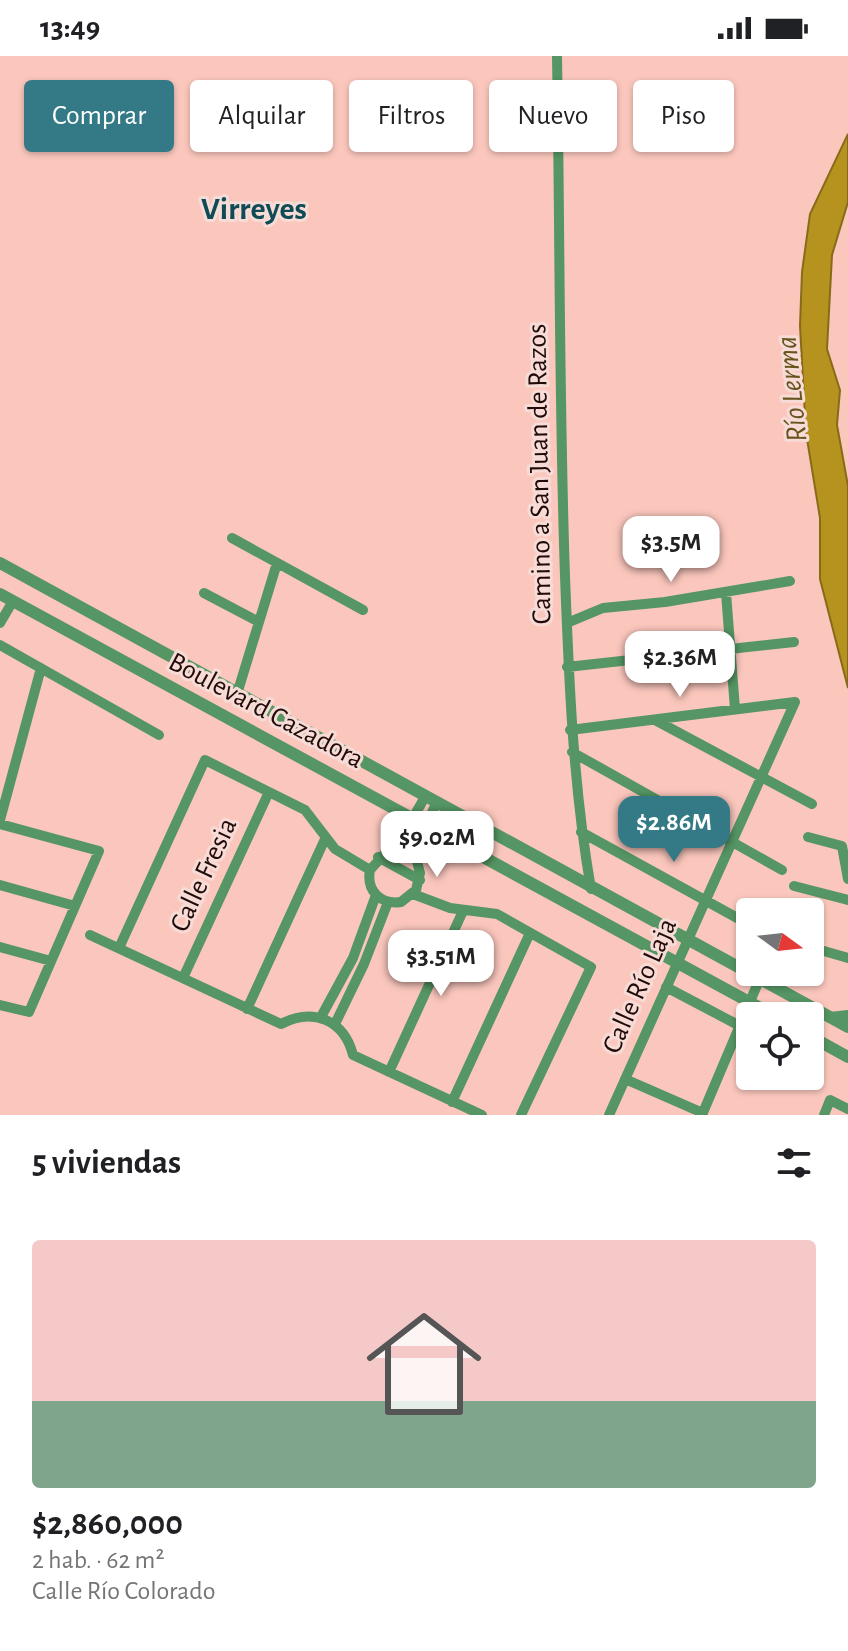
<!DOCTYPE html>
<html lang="es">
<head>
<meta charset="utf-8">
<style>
  :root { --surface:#fff; --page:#f6f6f6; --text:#202124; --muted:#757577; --line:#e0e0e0; --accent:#337a86 }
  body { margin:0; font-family:"Alegreya Sans",sans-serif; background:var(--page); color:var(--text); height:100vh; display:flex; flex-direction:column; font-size:30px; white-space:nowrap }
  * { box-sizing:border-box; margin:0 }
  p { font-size:26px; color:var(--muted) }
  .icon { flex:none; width:44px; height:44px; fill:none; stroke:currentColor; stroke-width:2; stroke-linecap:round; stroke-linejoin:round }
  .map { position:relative; height:1059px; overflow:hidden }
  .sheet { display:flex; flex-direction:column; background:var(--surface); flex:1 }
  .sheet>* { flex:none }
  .banner { position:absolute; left:24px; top:24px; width:800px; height:72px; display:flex; gap:16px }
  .needle { width:52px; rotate:105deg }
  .buttons { position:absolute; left:736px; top:842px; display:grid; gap:16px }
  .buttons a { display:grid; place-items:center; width:88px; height:88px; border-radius:8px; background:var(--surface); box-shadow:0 2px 6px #0004; font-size:40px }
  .price { position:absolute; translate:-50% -68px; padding:0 18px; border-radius:16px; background:#fff; color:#222; font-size:26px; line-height:52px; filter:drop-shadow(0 2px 4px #0008) }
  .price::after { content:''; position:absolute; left:50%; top:48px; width:24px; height:18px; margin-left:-12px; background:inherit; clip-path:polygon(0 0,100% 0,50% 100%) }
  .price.active { background:var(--accent); color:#fff }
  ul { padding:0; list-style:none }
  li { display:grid; align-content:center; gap:16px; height:424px; padding:0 32px }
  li+li { border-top:2px solid var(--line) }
  li span { display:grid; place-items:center; height:248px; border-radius:8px; color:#555 }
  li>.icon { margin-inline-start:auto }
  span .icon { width:144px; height:144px; fill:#fffc; stroke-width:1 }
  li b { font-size:34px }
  h2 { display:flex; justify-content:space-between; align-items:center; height:96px; padding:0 32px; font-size:34px }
  .chip { padding:0 28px; border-radius:8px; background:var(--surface); box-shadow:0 2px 6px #0004; font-size:28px; line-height:72px }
  .chip.active { background:var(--accent); color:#fff }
  .status { display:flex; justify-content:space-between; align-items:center; height:56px; padding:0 40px; background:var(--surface); direction:ltr }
  .status svg { height:22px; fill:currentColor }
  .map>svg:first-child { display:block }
</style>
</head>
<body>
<div class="status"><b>13:49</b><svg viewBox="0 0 49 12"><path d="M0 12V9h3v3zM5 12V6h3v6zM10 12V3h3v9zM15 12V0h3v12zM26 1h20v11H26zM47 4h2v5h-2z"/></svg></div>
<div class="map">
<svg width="848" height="1059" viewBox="0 0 848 1059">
  <rect width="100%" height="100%" fill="#fbc7bd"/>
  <path fill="#b6931f" stroke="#896a18" stroke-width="2" d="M848,78V146L832,199L827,293L840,334L837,369L848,430V632L820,523V462L806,377L800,270L802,216L810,158Z"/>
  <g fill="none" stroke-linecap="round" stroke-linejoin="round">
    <path stroke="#559664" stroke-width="10" d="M557,0C560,173 559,347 565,520C569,626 573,729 591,833
      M232,482L363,554
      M204,537L259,566
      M726,537L735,653
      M0,567L13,545
      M567,567L603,552L665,546L790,525
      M0,589L159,679
      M567,611L794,586
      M237,638L277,507
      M655,664L812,748
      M570,674L795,646
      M572,696L782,814
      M425,741L406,774L370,814C366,835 381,849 401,846L416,834L420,817L414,794L436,748
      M0,764L41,612
      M0,768L99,795L29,956L0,949
      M581,776L750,869
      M808,781L842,790L848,823
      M378,801L420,824
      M0,829L75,850
      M794,830L848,844
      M413,838L450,852L497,858L591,911L521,1059
      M90,879L281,968C313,951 344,964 353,999L482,1059
      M0,891L51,905
      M810,891L848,902
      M119,892L205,704L305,754L335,793L370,814
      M183,922L269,736
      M666,931L740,970
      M247,953L325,783
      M321,961L353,902L376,839
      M830,961L848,959
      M335,968L364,908L388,846
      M389,1016L463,855
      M625,1023L703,1057
      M452,1046L530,877
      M609,1059L795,646
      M702,1059L760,922
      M824,1059L830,1044L848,1053"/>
    <path stroke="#559664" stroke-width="12" d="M0,507L848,971
      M0,538L775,960
      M810,980L848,1001"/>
  </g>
  <g text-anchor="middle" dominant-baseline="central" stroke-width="6" stroke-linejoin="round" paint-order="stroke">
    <g font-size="28" fill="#210b08" stroke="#f6dbd6">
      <text transform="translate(540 418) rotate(-91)">Camino a San Juan de Razos</text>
      <text transform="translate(266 655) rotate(28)">Boulevard Cazadora</text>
      <text transform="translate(204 819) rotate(-65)">Calle Fresia</text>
      <text transform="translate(640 930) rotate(-66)">Calle Río Laja</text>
    </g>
    <g font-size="30" font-style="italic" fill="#67541d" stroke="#f6dbd6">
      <text transform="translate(792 333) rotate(-96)">Río Lerma</text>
    </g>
    <g font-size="32" font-weight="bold" fill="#0e4b54" stroke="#f6dbd6">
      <text x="254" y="153">Virreyes</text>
    </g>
  </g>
</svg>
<div class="buttons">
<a><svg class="needle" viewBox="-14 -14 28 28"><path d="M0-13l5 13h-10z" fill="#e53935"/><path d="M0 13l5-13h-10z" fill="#757577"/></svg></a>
<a><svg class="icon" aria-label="locate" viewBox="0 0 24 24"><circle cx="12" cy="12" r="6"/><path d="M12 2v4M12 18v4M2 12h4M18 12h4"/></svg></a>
</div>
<b class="price" style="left:671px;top:528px">$3.5M</b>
<b class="price" style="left:680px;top:643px">$2.36M</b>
<b class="price active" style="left:674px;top:808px">$2.86M</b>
<b class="price" style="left:437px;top:823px">$9.02M</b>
<b class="price" style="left:441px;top:942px">$3.51M</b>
<div class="banner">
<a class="chip active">Comprar</a>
<a class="chip">Alquilar</a>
<a class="chip">Filtros</a>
<a class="chip">Nuevo</a>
<a class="chip">Piso</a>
</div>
</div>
<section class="sheet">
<h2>5 viviendas<svg class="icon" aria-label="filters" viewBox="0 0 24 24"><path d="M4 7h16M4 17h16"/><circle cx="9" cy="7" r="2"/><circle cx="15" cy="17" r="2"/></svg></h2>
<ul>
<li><span style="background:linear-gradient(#f6c9c9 65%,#7fa58c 0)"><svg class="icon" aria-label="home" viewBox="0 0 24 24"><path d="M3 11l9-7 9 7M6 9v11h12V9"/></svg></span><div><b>$2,860,000</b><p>2 hab. · 62 m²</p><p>Calle Río Colorado</p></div></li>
</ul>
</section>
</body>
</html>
